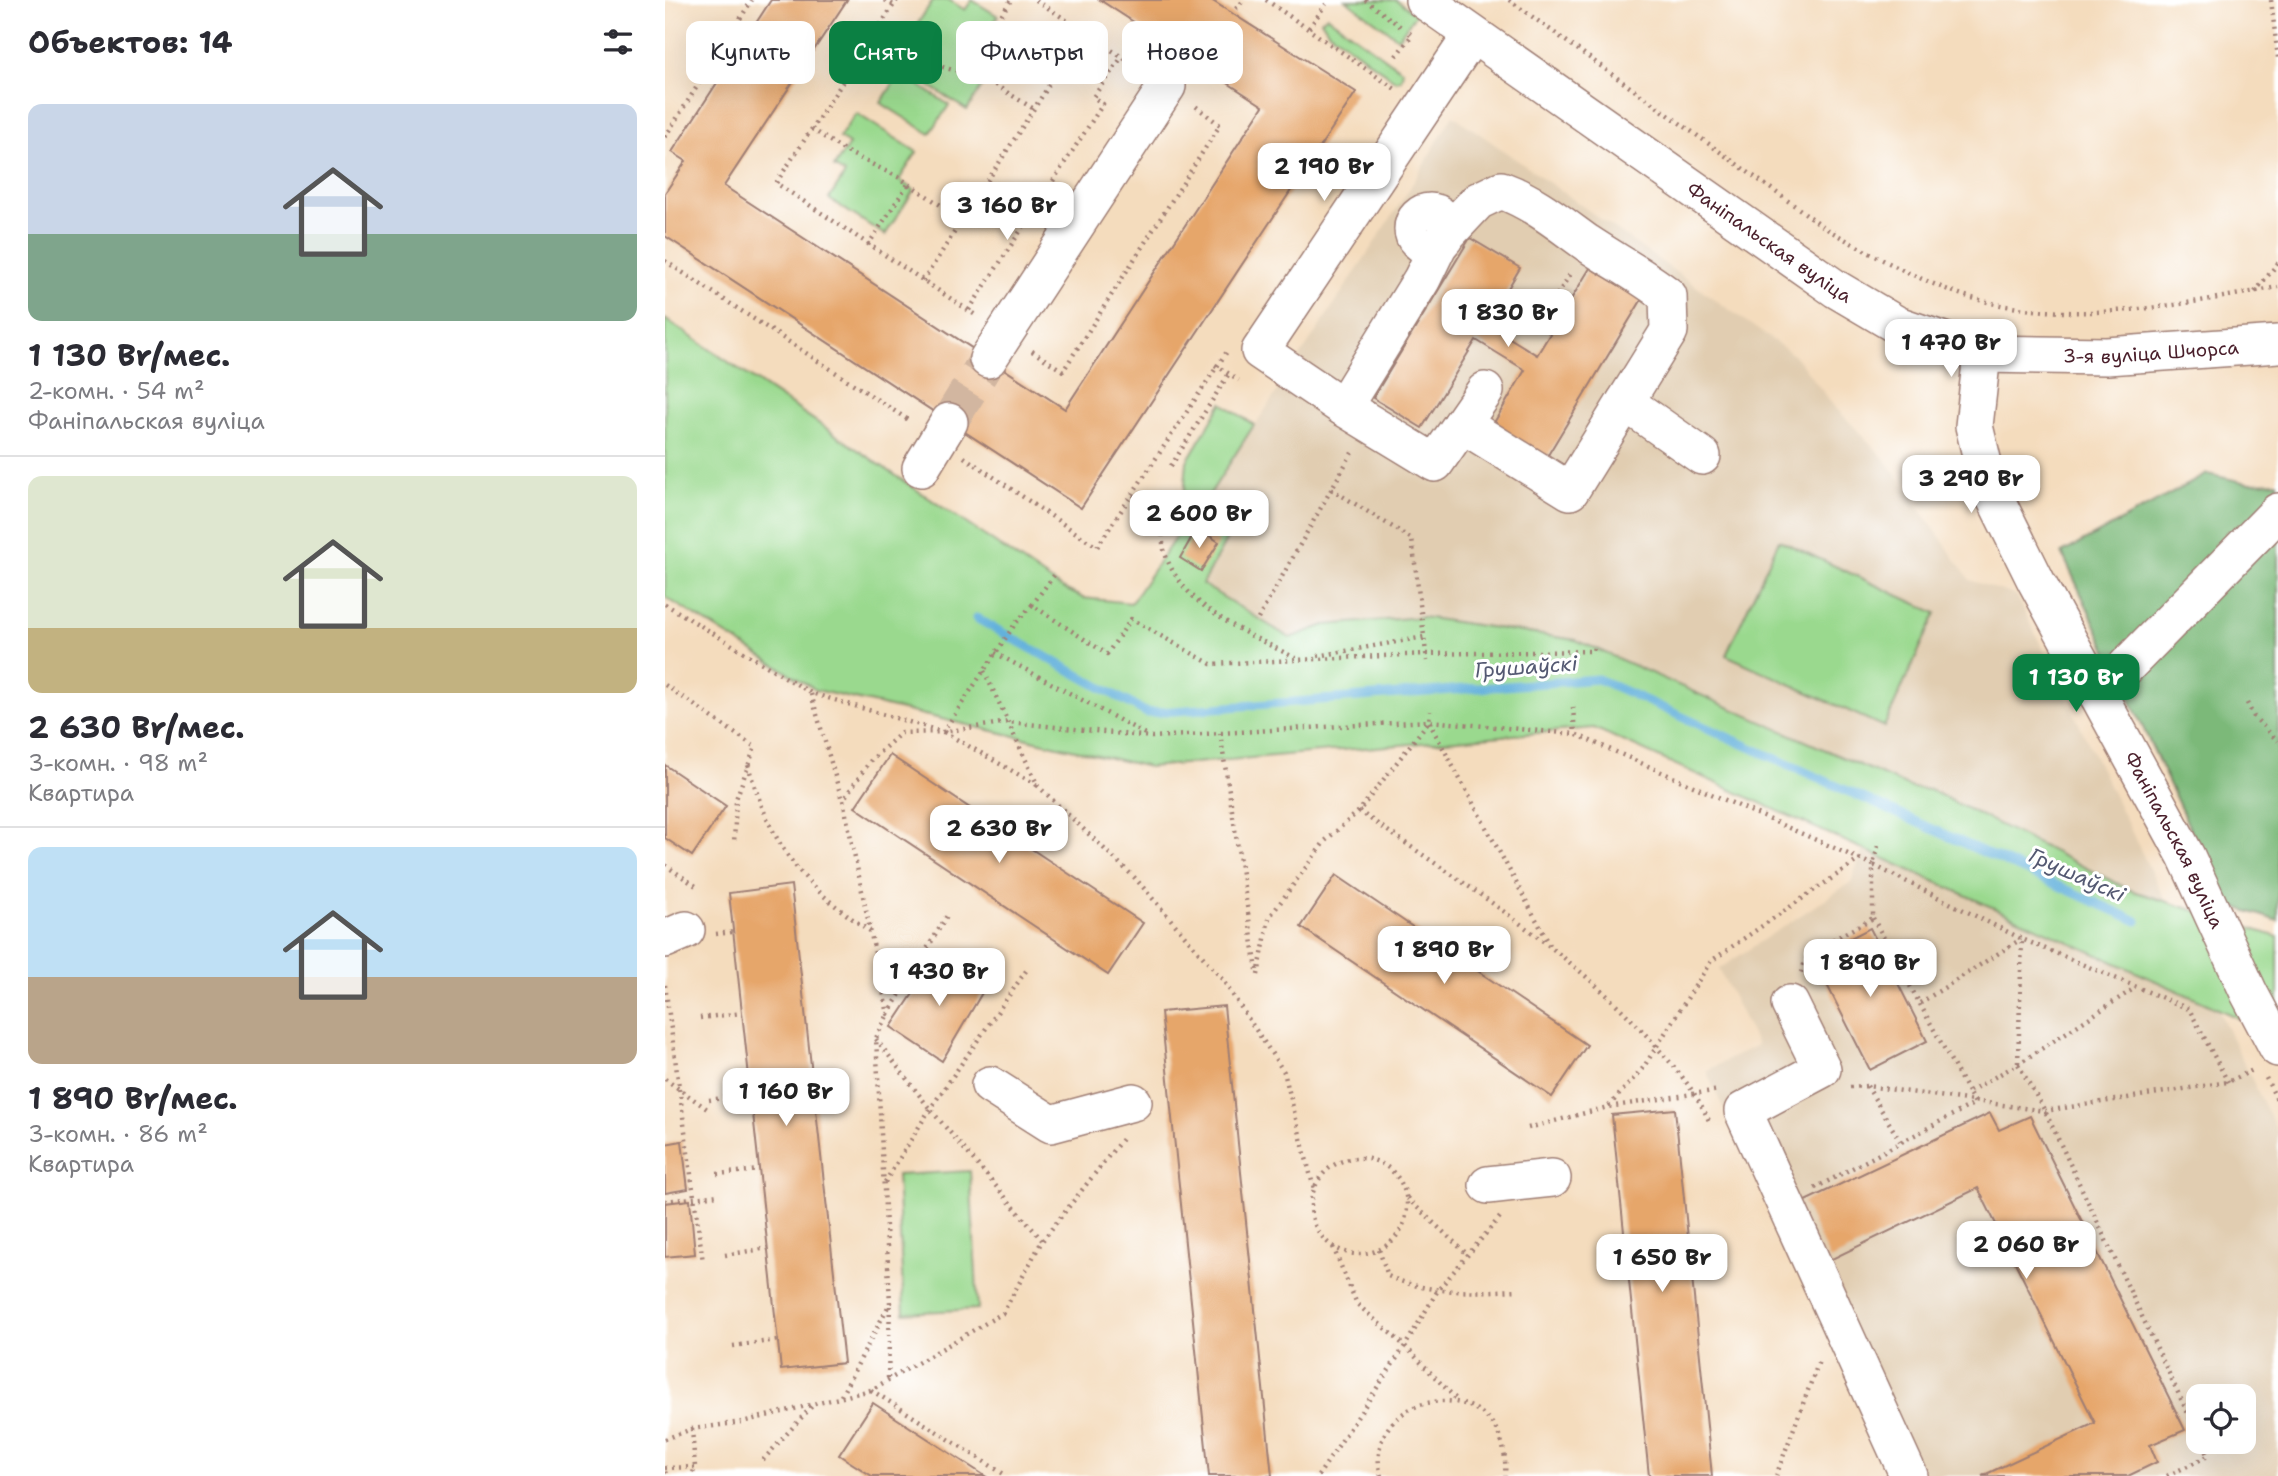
<!DOCTYPE html>
<html lang="ru">
<head>
<meta charset="utf-8">
<style>
  :root { --surface:#fff; --page:#f7f7f7; --text:#2b2b33; --muted:#7c7c81; --line:#e1e1e2; --accent:#0b8043 }
  body { margin:0; font-family:"Shantell Sans",sans-serif; background:var(--page); color:var(--text); height:100vh; display:flex; flex-direction:column; font-size:26px; white-space:nowrap }
  * { box-sizing:border-box; margin:0 }
  p { font-size:23px; color:var(--muted) }
  .icon { flex:none; width:38px; height:38px; fill:none; stroke:currentColor; stroke-width:2; stroke-linecap:round; stroke-linejoin:round }
  .map { position:relative; flex:1; overflow:hidden }
  .panel { display:flex; flex-direction:column; background:var(--surface); width:665px }
  .panel>* { flex:none }
  .banner { position:absolute; left:21px; top:21px; width:665px; height:63px; display:flex; gap:14px }
  .buttons { position:absolute; left:1521px; top:1384px; display:grid; gap:14px }
  .buttons a { display:grid; place-items:center; width:70px; height:70px; border-radius:14px; background:var(--surface); box-shadow:0 7px 28px #0002; font-size:35px }
  .price { position:absolute; translate:-50% -60px; padding:0 16px; border-radius:14px; background:#fff; color:#222; font-size:23px; line-height:46px; filter:drop-shadow(0 2px 4px #0008) }
  .price::after { content:''; position:absolute; left:50%; top:42px; width:21px; height:16px; margin-left:-10px; background:inherit; clip-path:polygon(0 0,100% 0,50% 100%) }
  .price.current { background:var(--accent); color:#fff }
  ul { padding:0; list-style:none }
  li { display:grid; align-content:center; gap:14px; height:371px; padding:0 28px }
  li+li { border-top:2px solid var(--line) }
  li span { display:grid; place-items:center; height:217px; border-radius:14px; color:#555 }
  li>.icon { margin-inline-start:auto }
  span .icon { width:126px; height:126px; fill:#fffc; stroke-width:1 }
  li b { font-size:30px }
  h2 { display:flex; justify-content:space-between; align-items:center; height:84px; padding:0 28px; font-size:30px }
  .tag { padding:0 24px; border-radius:14px; background:var(--surface); box-shadow:0 7px 28px #0002; font-size:24px; line-height:63px }
  .tag.current { background:var(--accent); color:#fff }
  main { display:flex; flex:1; min-height:0 }
  .map>svg:first-child { display:block }
</style>
</head>
<body>
<main>
<section class="panel">
<h2>Объектов: 14<svg class="icon" aria-label="filters" viewBox="0 0 24 24"><path d="M4 7h16M4 17h16"/><circle cx="9" cy="7" r="2"/><circle cx="15" cy="17" r="2"/></svg></h2>
<ul>
<li><span style="background:linear-gradient(#c9d6e8 60%,#7fa58c 0)"><svg class="icon" aria-label="home" viewBox="0 0 24 24"><path d="M3 11l9-7 9 7M6 9v11h12V9"/></svg></span><div><b>1 130 Br/мес.</b><p>2-комн. · 54 m²</p><p>Фаніпальская вуліца</p></div></li>
<li><span style="background:linear-gradient(#dfe7d0 70%,#c2b280 0)"><svg class="icon" aria-label="home" viewBox="0 0 24 24"><path d="M3 11l9-7 9 7M6 9v11h12V9"/></svg></span><div><b>2 630 Br/мес.</b><p>3-комн. · 98 m²</p><p>Квартира</p></div></li>
<li><span style="background:linear-gradient(#bfe0f5 60%,#b9a48a 0)"><svg class="icon" aria-label="home" viewBox="0 0 24 24"><path d="M3 11l9-7 9 7M6 9v11h12V9"/></svg></span><div><b>1 890 Br/мес.</b><p>3-комн. · 86 m²</p><p>Квартира</p></div></li>
</ul>
</section>
<div class="map">
<svg width="1613" height="1476" viewBox="0 0 1613 1476">
  <rect width="100%" height="100%" fill="#fff"/>
  <filter id="ink" filterUnits="userSpaceOnUse"><feTurbulence type="fractalNoise" baseFrequency=".0143" numOctaves="2"/><feDisplacementMap in="SourceGraphic" scale="14" xChannelSelector="R" yChannelSelector="G"/><feConvolveMatrix kernelMatrix="1 2 1 2 8 2 1 2 1" color-interpolation-filters="sRGB"/></filter>
  <filter id="wash" filterUnits="userSpaceOnUse"><feTurbulence type="fractalNoise" baseFrequency=".00686" numOctaves="4" result="noise"/><feDisplacementMap in="SourceGraphic" scale="28" xChannelSelector="R" yChannelSelector="G"/><feGaussianBlur stdDeviation="1.57" result="paint"/><feColorMatrix in="noise" values="0 0 0 0 0 0 0 0 0 0 0 0 0 0 0 0 0 1.4 0 .05"/><feComposite in="paint" operator="in"/></filter>
  <g filter="url(#wash)">
    <rect width="100%" height="100%" fill="#f4dcbd"/>
    <path fill="#e1cdb1" fill-rule="evenodd" d="M788,115L1130,356L1170,407L1221,460L1305,580L1352,596L1613,1133V1476H1231L1041,1071L1092,1045L1054,969L1186,882L1198,849L936,731L935,650L911,640L757,617L660,625L625,639L537,584L574,517L543,497L742,193ZM1533,1396H1578V1442H1533Z"/>
    <path fill="#9ad98e" stroke="#727c5c" stroke-width="2" d="M268,0H284L300,10L307,0L333,16L318,41L338,54L302,110L228,62Z
      M681,0H731L751,14L733,38Z
      M662,16L738,71L736,79L731,81L663,31L656,20Z
      M235,73L284,105L265,134L216,103Z
      M191,113L252,152L234,180L249,190L220,235L164,199L180,174L169,167L184,144L174,138Z
      M0,319L395,587L418,598L466,603L516,529L522,461L557,403L589,425L543,497L574,517L537,584L625,638L660,625L757,617L911,640L1247,788L1265,790L1465,890L1613,937V1036L929,728L484,767L151,690L0,597Z
      M1114,540L1271,613L1219,727L1061,655Z
      M305,1171L313,1309L239,1313L232,1175Z"/>
    <path fill="#7bb979" stroke="#626c52" stroke-width="2" d="M1542,474L1583,483L1613,482V921L1560,904L1397,553Z"/>
    <g fill="none" stroke-linecap="round" stroke-linejoin="round">
      <path stroke="#63b1dc" stroke-width="9" d="M311,618L482,713L933,679L1472,921"/>
    </g>
    <g id="blocks">
      <path fill="#e6a66b" d="M106,0H182L59,186L400,409L598,106L435,0H546L691,92L416,508L0,236V193L21,161L7,152Z
        M805,238L855,268L822,324L872,355L925,268L977,299L880,460L826,428L860,370L811,340L757,428L708,398Z
        M532,528L554,542L536,571L515,558Z
        M225,755L478,923L443,975L190,807Z
        M0,765L61,806L27,856L0,838Z
        M671,875L922,1045L887,1097L636,927Z
        M126,885L179,1363L116,1370L64,893Z
        M1205,928L1262,1041L1205,1070L1148,957Z
        M273,956L321,986L277,1061L226,1027Z
        M559,1006L607,1476H544L517,1214L496,1012Z
        M1010,1109L1047,1476H984L947,1115Z
        M1325,1113L1334,1130L1365,1116L1520,1430L1485,1445L1492,1462L1463,1476H1317L1430,1423L1313,1188L1165,1260L1138,1202Z
        M17,1141L23,1189L0,1193V1144Z
        M25,1200L30,1254L0,1257V1203Z
        M208,1403L320,1476H207L174,1455Z"/>
    </g>
  </g>
  <g filter="url(#ink)">
    <use href="#blocks" fill-opacity="0" stroke="#9f7e74" stroke-width="2"/>
    <g fill="none" stroke-linecap="round" stroke-linejoin="round">
      <path stroke="#d2b6a0" stroke-width="37" stroke-dasharray="37 18" stroke-linecap="butt" d="M284,422L323,359"/>
      <defs>
        <g id="minor">
          <path id="s1" d="M759,0L1171,289L1232,325L1317,354L1442,356L1613,344"/>
          <path d="M807,35L595,351L678,407L770,463L820,391"/>
          <circle cx="765" cy="229" r="17"/>
          <path d="M781,235L813,201L836,190C869,202 894,223 922,243C949,261 978,276 1003,296L1004,331L905,491L797,424"/>
          <path id="s2" d="M1317,354L1309,426L1323,484L1371,581L1521,856L1584,993L1613,1048"/>
          <path d="M323,359L502,86"/>
          <path d="M960,402L1037,456"/>
          <path d="M678,407L757,279L774,244"/>
          <path d="M256,468L284,422"/>
          <path d="M1433,695L1613,512"/>
          <path d="M0,939L21,930"/>
          <path d="M1125,1004L1157,1069L1078,1111L1244,1476"/>
          <path d="M325,1085L386,1124L468,1102"/>
          <path d="M823,1185L887,1178"/>
        </g>
      </defs>
      <use href="#minor" stroke="#9f7e74" stroke-width="40"/>
      <path stroke="#9f7e74" stroke-width="4.5" stroke-dasharray="2 5" stroke-linecap="butt" d="M220,0L229,5
        M232,0L111,183L312,316
        M371,0L475,69
        M601,0L733,91
        M700,0L736,27
        M844,0L1162,229C1200,251 1240,273 1281,289C1387,331 1505,307 1613,287
        M1606,0L1613,58
        M566,14L579,0
        M644,28L661,4
        M207,37L233,54L322,80L369,109
        M731,56L747,35L743,32
        M298,73L346,0
        M147,129L180,151L235,178L298,220
        M0,137L87,0
        M203,245L243,184
        M0,261L245,421
        M258,281L419,31
        M1590,292L1613,263
        M304,310L438,104L428,97L457,57
        M878,318L885,333
        M822,324L878,318L907,271
        M367,351L398,371L555,125L529,105
        M550,365L574,380
        M299,457L432,547L563,350
        M506,466L565,372
        M666,489L747,539L762,661
        M468,495L497,513C498,526 496,544 501,556C520,610 587,635 634,660
        M0,604L146,693L278,732L350,624L367,605L442,654L466,619L546,664L761,654L928,651L929,647
        M367,605L390,574
        M593,619L688,451
        M330,653L484,736
        M653,656L759,637
        M319,671L373,786L470,878L557,979L619,1072L649,1189
        M0,685L90,747L71,799L69,844
        M146,694L177,800
        M1582,703L1589,717L1613,741
        M908,707L910,734
        M764,722L885,945
        M279,732L372,785
        M555,733L592,970
        M83,765C107,847 135,884 205,931
        M694,811C797,883 907,950 990,1045C1013,1071 1031,1091 1045,1123
        M1213,846L1208,865L1357,939L1524,1009L1563,1082
        M0,865L31,886
        M1208,918L1303,1092
        M51,934L68,932
        M211,959L223,1014L283,914
        M593,975L604,918L660,841L694,811L764,721L765,711
        M0,985L38,1262
        M254,985L211,958L178,800L206,760L236,733L278,732L343,722L487,737L764,721L910,734L1208,865V918L1143,953L1136,973
        M1255,1003L1356,939
        M35,1018L77,1013
        M211,1039L265,1109L377,1240
        M1353,1063L1357,939
        M1353,1064L1470,988
        M1601,1078L1613,1102
        M0,1079L45,1111
        M1202,1086L1235,1141
        M1185,1087L1202,1086L1380,1111L1563,1082L1590,1069
        M44,1100L86,1094
        M944,1106L978,1068L1046,961L1195,859
        M863,1128L943,1107L1054,1090
        M646 1206a48 48 0 1 1 96 0a48 48 0 1 1-96 0Z
        M52,1174L94,1170
        M220,1182L265,1109L363,968
        M1150,1188L1310,1103L1303,1092L1353,1064L1380,1111L1533,1435
        M742,1198L803,1255
        M0,1201L54,1195
        M668,1247L692,1304L740,1346L793,1401
        M714,1250L723,1276C764,1295 810,1292 854,1290
        M60,1255L103,1248
        M68,1346L113,1340
        M223,1378L225,1304
        M206,1390L342,1476
        M176,1396L225,1303L211,1038L223,1014
        M27,1429L30,1467L27,1476
        M0,1439L27,1429L77,1422L206,1390L338,1313L377,1241L457,1139
        M98,1460L148,1405
        M0,1468L30,1467
        M0,1472L2,1476
        M653,1476L740,1346L773,1290L835,1217
        M716,1476C693,1389 848,1364 840,1476
        M1111,1476L1154,1361
        M1502,1476L1543,1456L1536,1442"/>
      <use href="#minor" stroke="#fff" stroke-width="37"/>
    </g>
  </g>
  <g text-anchor="middle" dominant-baseline="central" stroke-width="6" stroke-linejoin="round" paint-order="stroke">
    <g font-size="19" fill="#4a1f2b" stroke="#fff">
      <text stroke="none"><textPath href="#s1" startOffset="422">Фаніпальская вуліца</textPath></text>
      <text stroke="none"><textPath href="#s1" startOffset="833">3-я вуліца Шчорса</textPath></text>
      <text stroke="none"><textPath href="#s2" startOffset="534">Фаніпальская вуліца</textPath></text>
    </g>
    <g font-size="21" font-style="italic" fill="#545972" stroke="#fff">
      <text transform="translate(861 667) rotate(-4)">Грушаўскі</text>
      <text transform="translate(1412 875) rotate(24)">Грушаўскі</text>
    </g>
  </g>
</svg>
<div class="buttons">
<a><svg class="icon" aria-label="locate" viewBox="0 0 24 24"><circle cx="12" cy="12" r="6"/><path d="M12 2v4M12 18v4M2 12h4M18 12h4"/></svg></a>
</div>
<b class="price" style="left:659px;top:203px">2 190 Br</b>
<b class="price" style="left:342px;top:242px">3 160 Br</b>
<b class="price" style="left:843px;top:349px">1 830 Br</b>
<b class="price" style="left:1286px;top:379px">1 470 Br</b>
<b class="price" style="left:1306px;top:515px">3 290 Br</b>
<b class="price" style="left:534px;top:550px">2 600 Br</b>
<b class="price current" style="left:1411px;top:714px">1 130 Br</b>
<b class="price" style="left:334px;top:865px">2 630 Br</b>
<b class="price" style="left:779px;top:986px">1 890 Br</b>
<b class="price" style="left:1205px;top:999px">1 890 Br</b>
<b class="price" style="left:274px;top:1008px">1 430 Br</b>
<b class="price" style="left:121px;top:1128px">1 160 Br</b>
<b class="price" style="left:1361px;top:1281px">2 060 Br</b>
<b class="price" style="left:997px;top:1294px">1 650 Br</b>
<div class="banner">
<a class="tag">Купить</a>
<a class="tag current">Снять</a>
<a class="tag">Фильтры</a>
<a class="tag">Новое</a>
</div>
</div>
</main>
</body>
</html>
